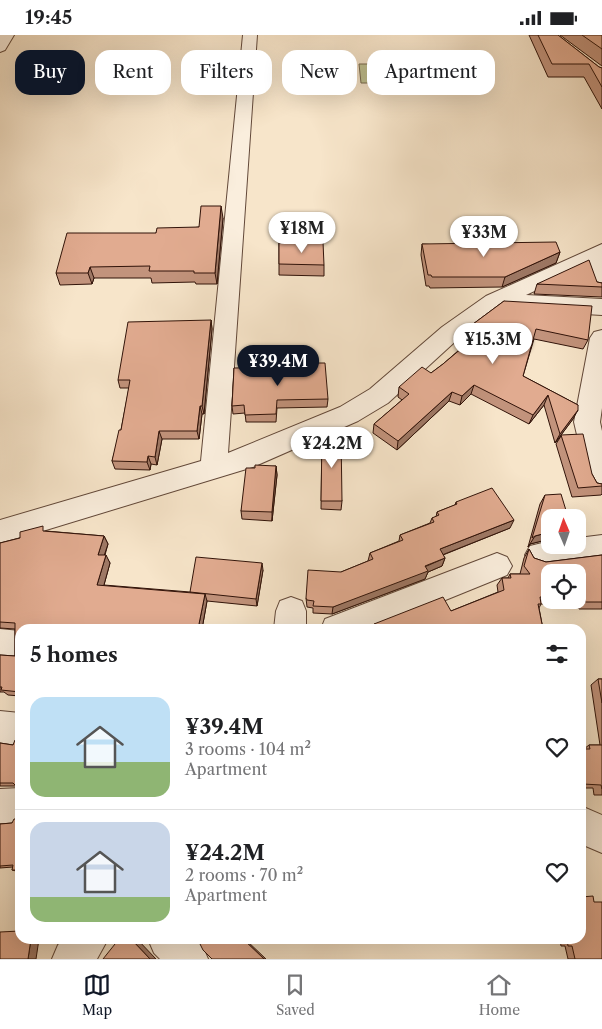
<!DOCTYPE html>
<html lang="en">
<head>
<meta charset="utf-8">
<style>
  :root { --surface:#fff; --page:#f6f6f6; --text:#202124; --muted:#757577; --line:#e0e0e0; --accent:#111827 }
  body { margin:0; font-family:"Libre Caslon Text",serif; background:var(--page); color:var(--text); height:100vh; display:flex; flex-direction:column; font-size:19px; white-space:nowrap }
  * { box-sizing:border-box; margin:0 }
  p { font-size:16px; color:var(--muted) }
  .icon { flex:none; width:28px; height:28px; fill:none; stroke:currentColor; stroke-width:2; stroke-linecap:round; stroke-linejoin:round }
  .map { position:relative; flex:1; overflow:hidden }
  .panel { position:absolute; left:15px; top:589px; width:571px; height:320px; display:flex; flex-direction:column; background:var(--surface); border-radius:15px; box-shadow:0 5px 20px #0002 }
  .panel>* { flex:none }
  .hud { position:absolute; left:15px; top:15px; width:572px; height:45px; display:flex; gap:10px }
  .needle { width:32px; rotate:358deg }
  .fabs { position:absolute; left:541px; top:474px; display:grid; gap:10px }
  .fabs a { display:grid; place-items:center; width:45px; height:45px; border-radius:10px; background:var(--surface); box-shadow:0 5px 20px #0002; font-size:25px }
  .price { position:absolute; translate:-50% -42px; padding:0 11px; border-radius:18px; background:#fff; color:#222; font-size:16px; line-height:32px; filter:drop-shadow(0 1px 2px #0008) }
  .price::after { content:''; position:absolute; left:50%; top:30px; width:15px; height:11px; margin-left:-8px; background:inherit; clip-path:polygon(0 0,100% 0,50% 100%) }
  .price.selected { background:var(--accent); color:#fff }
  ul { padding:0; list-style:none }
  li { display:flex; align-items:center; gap:15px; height:125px; padding:0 15px }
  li+li { border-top:1px solid var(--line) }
  li span { display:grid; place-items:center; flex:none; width:140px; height:100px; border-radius:15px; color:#555 }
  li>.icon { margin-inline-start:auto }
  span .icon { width:60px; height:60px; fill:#fffc; stroke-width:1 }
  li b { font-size:21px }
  h2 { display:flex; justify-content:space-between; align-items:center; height:60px; padding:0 15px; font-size:21px }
  .pill { padding:0 18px; border-radius:15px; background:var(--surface); box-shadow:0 5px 20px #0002; font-size:18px; line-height:45px }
  .pill.selected { background:var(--accent); color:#fff }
  .status { display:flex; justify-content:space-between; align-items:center; height:35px; padding:0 25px; background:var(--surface); direction:ltr }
  .status svg { height:14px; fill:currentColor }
  .dock { display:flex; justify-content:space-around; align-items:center; height:70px; border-top:1px solid var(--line); background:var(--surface); font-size:14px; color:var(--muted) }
  .dock a { display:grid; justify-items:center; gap:2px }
  .dock .selected { color:var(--accent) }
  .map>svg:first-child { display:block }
</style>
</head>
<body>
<div class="status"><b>19:45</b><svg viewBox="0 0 49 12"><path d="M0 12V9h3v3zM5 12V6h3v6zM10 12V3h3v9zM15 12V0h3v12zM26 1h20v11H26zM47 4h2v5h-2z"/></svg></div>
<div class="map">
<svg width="602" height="924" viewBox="0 0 602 924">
  <rect width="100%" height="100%" fill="#f7e5ca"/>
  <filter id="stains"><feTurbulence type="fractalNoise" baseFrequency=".004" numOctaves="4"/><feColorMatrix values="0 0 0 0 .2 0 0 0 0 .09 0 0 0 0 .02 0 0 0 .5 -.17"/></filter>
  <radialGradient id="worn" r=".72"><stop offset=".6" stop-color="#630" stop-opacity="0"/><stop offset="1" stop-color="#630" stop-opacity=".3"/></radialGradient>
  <path fill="#c3c392" stroke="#7a6b4e" d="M359,29H384L387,48H361Z"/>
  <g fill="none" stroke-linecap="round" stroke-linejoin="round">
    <defs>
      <path id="minor" d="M0,0H14L5,15L0,17Z
        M243,0H257L228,418L340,372L370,354L442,292L486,261L602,209V258L594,256L586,232L526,260L602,264V280L499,274L458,304L388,368L358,386L253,432L0,509V485L201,426Z
        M602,295V373L600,387L602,396V458L592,455L588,447L574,387L590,303L594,297Z
        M602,500V526L540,533L530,529L525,520L530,511L550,506V510H578V503Z
        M497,518L507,522L512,531L507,540L374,594H321L325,584Z
        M291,562L302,566L306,576V594H274L276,576L280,566Z
        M0,594L20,596V626L0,624Z
        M0,676L20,678V712L0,710Z
        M20,753V789L0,790V754Z
        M581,771L602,780V818L581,809Z
        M63,904H108L97,924H52L58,910Z
        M148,904H196L202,910L208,924H160L154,918Z"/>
    </defs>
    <use href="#minor" stroke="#624839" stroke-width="2"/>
    <use href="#minor" fill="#faeedd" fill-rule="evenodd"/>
  </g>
  <path fill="#c2937c" stroke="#311309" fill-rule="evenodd" d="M529,0H558L599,32L602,33V74L584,42H548Z
    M560,0H602V31Z
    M223,183L217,249H196L195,247L152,248L151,243H94L92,249L60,250L56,238L156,198L199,192Z
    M279,208L324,230V241L279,240Z
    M422,209L560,217L556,228L502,252L430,253L429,251H426L421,220Z
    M597,247L602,248V262L534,259L537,249Z
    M504,266L588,305L583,314L534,304L523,341L578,370L573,384L561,400L592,439L597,448L602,449V459L601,460L572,462L556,409L561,401L555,408L544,370L529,389L471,359L460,370L449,366L397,415L373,398L374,389L402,365L398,362L399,352L431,338L443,329L467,308L462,305L465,295Z
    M211,285L212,294L204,379H202L199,404H162L157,430L151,429L150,435L115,434L112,426L121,395L129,353H120L118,345Z
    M234,333L328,364L327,372L277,373L276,387H246L245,378L233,379L232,371Z
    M322,401L342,466L341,475L321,474Z
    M276,431L277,440L272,486L242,484L241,476L255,433Z
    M545,460L550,482V505V504L530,509L528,512L540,469Z
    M456,467L510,493L443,520L445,523L442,531L428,537L425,544L332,579L313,578V573L307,572L306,563L341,537L368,526L370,518L399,506L400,500L430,488L432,483L436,482L437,477L455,470Z
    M46,496L104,501L108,509L105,520L110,528L104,550L190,557L263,535L257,571L207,566L202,594H20V661L8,660L4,657H0V620L15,621V594L0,593V508Z
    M529,514L534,523L546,527L602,520V574H579L578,569H541L539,573L543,594H373L374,589L451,576L498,557L497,550L502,543H508L510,539H520L524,523ZM550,538H578V565H550Z
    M598,644H602V760H594L593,753H581V714H584L589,710H600L591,650Z
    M20,706V753L16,751H0V708L13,710Z
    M20,784V837L12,835L13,832L0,833V789L12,788Z
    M560,904H581L602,924H568L565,911H561Z"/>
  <path fill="#9e7865" stroke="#311309" d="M221,171L223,183L217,249L215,238Z
    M560,217L556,228L502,252L505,242Z
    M90,232L94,243L92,249L88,238Z
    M211,285L212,294L204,379L202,371Z
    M474,350L471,359L460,370L462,361Z
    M452,357L449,366L397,415L398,406Z
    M548,360L544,370L529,389L533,380Z
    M200,371L202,379L199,404L197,396Z
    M578,375L573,384L555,408L560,399Z
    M159,396L162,404L157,430L155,422Z
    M148,421L151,429L150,435L147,427Z
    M276,431L277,440L272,486V477Z
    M514,485L510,493L437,522L440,514Z
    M550,497V504L530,509L528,512L535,501Z
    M104,501L108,509L102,527L98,520Z
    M106,520L110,528L102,557L97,550Z
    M445,523L442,531L428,537L425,544L332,579L333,572Z
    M262,528L263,535L257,571L256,564Z
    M205,559L207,566L202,594H198Z
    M31,904H39L36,924H28Z
    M131,904H137L156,924H150Z
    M243,904H245L266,924H264Z"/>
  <path fill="#e1ab90" stroke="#311309" d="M538,0H558L599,32L602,33V52L589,29H552Z
    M582,0H602V14Z
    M201,171H221L215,238H194V236H149L150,231L90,232L88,238H56L67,198H156L157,193L199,192Z
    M323,207L324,230L279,229V208Z
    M556,207L560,217L505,242H432L431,240H428L422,209Z
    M589,225L597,247L602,248V252L537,249Z
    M504,266L592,271L588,305L536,294L523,341L578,370V375L560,399L548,360L533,380L474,350L462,361L452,357L398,406L374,389L409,359L399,352L422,332L431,338L443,329L475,302L465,295Z
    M211,285L202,371H200L197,396H159L155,422L148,421L147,427L112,426L119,395H121L130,345H118L128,287Z
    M303,328H325L328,364L277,365L276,379L245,380L244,370L232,371L234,333L303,332Z
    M583,399L592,439L597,448L602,449V451L578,453L561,400Z
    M322,401H341L342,466H321Z
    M255,430L276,431L272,477L241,476L246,433H255Z
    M492,453L514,485L440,514L445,523L425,531L428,536L333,572L313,571L314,566L307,565L306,563L308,535L341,537L373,524L370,518L403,505L400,500L434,487L432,483L439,480L437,477L457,469L456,467Z
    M561,459L568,482H550V497L535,501L532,503L545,460Z
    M43,491V496L104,501L98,520H106L97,550L205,559L198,594H20V657L1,655L2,652H0V620L15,621V588L0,587V508L20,503V497Z
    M529,514L534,523L546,527L602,520V567H585L584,562H578V538H550V562H540L541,569H538L543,594H375L374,589L443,562L451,576L504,555L502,543H511L510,539H530L524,531Z
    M196,522L262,528L256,564L190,557Z
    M598,644H602V668Z
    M15,705L20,706V751L15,750L13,748H0V708L13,710Z
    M589,710H602V754L601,750L583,749L581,739V714H590Z
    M14,784H20V835H12L13,830L0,831V789L12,788Z
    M593,861L594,867H602V924H575L572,911H568L567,904H581V862Z
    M20,896V904H31L28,924H0V897Z
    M119,904H131L150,924H103Z
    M195,904H243L264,924H212L203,915L200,909Z"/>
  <rect width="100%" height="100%" filter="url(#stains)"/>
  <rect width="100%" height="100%" fill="url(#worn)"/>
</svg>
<div class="fabs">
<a><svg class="needle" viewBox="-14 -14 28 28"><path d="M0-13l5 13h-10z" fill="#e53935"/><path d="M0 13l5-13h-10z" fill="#757577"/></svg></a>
<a><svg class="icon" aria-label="locate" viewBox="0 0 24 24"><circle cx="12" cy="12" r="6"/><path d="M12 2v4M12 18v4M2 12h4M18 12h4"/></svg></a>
</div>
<b class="price" style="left:302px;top:219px">¥18M</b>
<b class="price" style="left:484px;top:223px">¥33M</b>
<b class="price" style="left:493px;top:330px">¥15.3M</b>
<b class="price selected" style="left:278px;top:352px">¥39.4M</b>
<b class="price" style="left:332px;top:434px">¥24.2M</b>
<div class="hud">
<a class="pill selected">Buy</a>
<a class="pill">Rent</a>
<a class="pill">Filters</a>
<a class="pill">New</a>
<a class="pill">Apartment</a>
</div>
<section class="panel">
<h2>5 homes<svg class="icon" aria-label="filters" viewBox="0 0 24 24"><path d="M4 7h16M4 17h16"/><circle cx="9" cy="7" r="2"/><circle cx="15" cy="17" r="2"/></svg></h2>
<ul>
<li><span style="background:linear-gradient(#bfe0f5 65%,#8fb573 0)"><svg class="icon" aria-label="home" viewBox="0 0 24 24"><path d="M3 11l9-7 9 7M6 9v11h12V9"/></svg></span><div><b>¥39.4M</b><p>3 rooms · 104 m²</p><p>Apartment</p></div><svg class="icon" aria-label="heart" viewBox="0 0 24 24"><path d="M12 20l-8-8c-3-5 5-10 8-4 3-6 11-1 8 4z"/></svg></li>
<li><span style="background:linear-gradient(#c9d6e8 75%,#8fb573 0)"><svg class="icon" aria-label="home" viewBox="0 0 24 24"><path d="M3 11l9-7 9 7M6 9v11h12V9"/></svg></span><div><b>¥24.2M</b><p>2 rooms · 70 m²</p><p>Apartment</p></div><svg class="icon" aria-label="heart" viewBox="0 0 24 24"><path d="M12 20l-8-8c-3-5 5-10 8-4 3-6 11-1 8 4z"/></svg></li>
</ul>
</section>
</div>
<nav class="dock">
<a class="selected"><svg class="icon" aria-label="map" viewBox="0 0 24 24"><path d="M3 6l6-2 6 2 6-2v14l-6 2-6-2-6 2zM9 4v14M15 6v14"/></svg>Map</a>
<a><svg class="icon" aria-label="saved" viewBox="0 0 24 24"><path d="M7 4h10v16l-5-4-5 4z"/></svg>Saved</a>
<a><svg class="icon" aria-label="home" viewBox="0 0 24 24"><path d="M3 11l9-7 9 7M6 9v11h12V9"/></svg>Home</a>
</nav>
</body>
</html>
